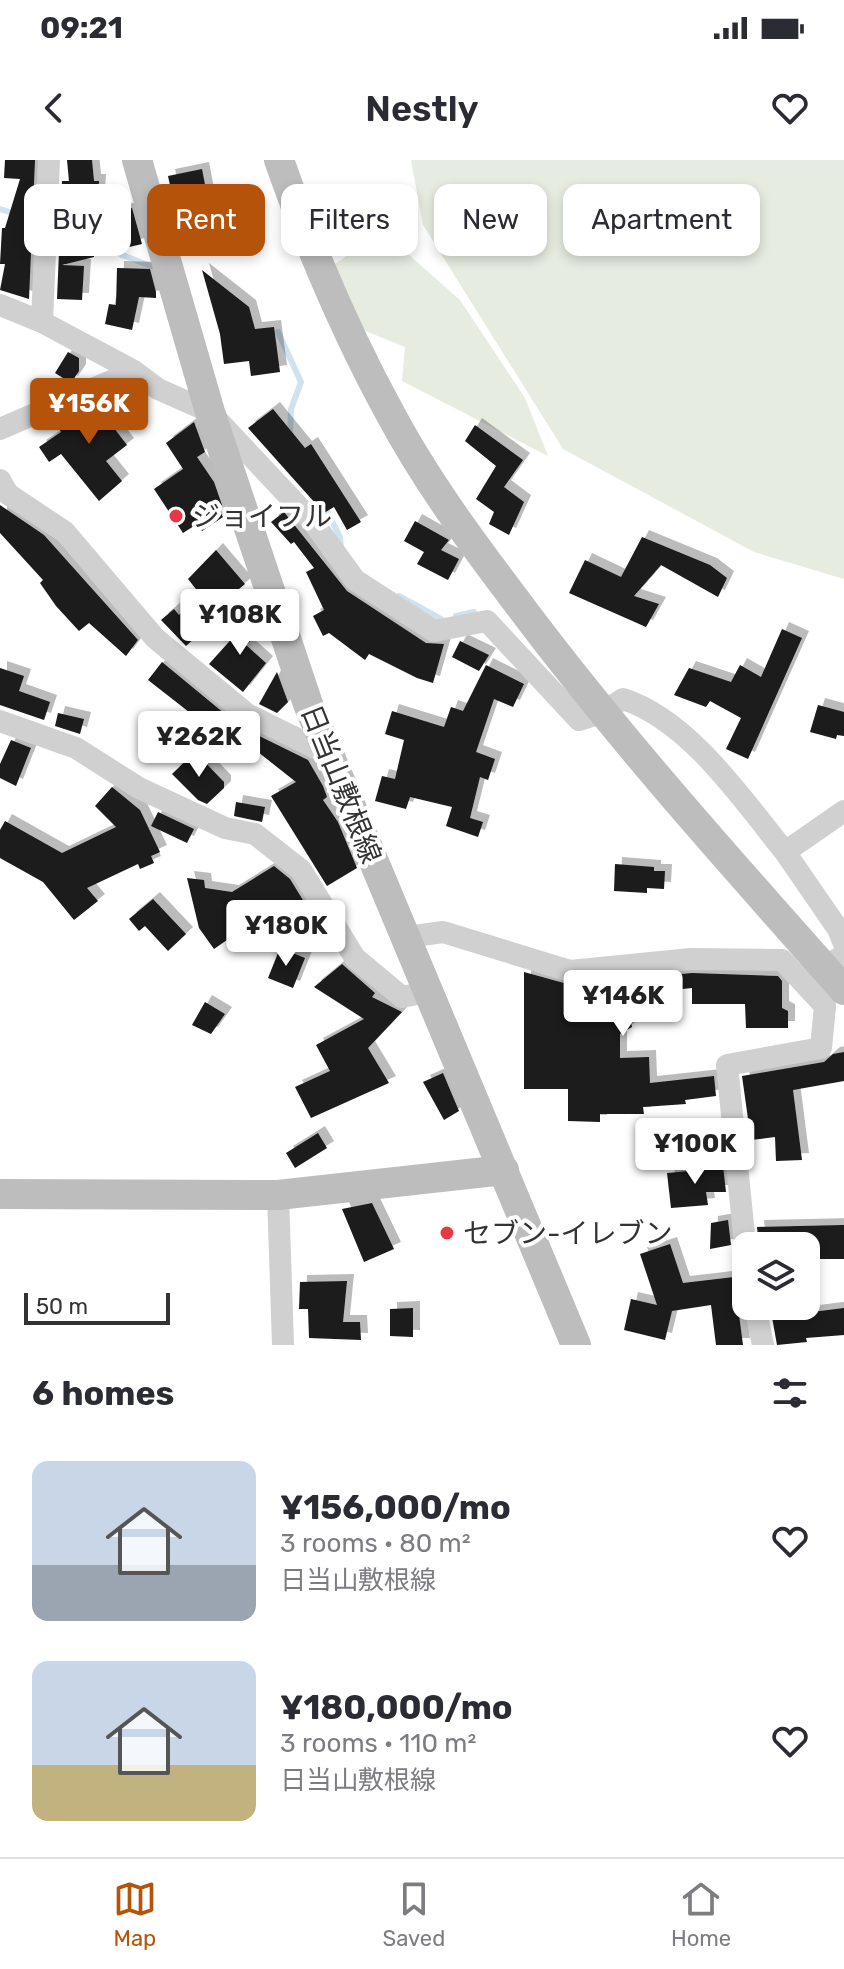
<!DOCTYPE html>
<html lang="en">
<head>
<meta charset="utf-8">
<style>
  :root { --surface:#fff; --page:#f7f7f7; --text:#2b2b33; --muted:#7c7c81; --line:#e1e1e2; --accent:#b45309 }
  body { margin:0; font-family:Rubik,"Noto Sans JP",sans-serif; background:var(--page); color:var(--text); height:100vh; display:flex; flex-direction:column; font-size:30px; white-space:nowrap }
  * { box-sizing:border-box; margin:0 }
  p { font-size:26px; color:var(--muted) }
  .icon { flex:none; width:44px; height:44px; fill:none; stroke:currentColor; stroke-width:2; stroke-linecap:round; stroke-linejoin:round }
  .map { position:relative; height:1185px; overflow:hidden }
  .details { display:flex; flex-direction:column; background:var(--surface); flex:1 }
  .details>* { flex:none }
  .banner { position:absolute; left:24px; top:24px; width:796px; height:72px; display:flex; gap:16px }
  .fabs { position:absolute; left:732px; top:1072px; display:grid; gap:16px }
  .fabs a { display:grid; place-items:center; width:88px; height:88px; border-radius:16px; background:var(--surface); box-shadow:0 4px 12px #0003; font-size:40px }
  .scale { position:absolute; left:24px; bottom:20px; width:146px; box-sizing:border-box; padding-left:8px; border:4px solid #333; border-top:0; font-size:22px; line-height:28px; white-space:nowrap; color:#333; -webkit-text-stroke:6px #fff; paint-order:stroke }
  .price { position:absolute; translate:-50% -68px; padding:0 18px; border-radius:8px; background:#fff; color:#222; font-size:26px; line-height:52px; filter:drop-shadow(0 2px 4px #0008) }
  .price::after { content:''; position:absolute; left:50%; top:48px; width:24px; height:18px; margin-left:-12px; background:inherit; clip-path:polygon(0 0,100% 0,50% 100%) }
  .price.selected { background:var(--accent); color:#fff }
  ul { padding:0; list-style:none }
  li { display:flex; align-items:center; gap:24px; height:200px; padding:0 32px }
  li span { display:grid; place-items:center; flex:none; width:224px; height:160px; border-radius:16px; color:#555 }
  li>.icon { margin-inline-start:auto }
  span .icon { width:96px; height:96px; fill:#fffc; stroke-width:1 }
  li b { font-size:34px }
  h2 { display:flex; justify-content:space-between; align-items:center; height:96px; padding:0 32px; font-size:34px }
  .tag { padding:0 28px; border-radius:16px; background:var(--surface); box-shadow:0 4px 12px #0003; font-size:28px; line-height:72px }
  .tag.selected { background:var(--accent); color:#fff }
  .status { display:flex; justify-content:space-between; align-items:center; height:56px; padding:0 40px; background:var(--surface); direction:ltr }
  .status svg { height:22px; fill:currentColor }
  header { display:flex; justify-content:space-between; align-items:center; height:104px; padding:0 32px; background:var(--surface); font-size:36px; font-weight:600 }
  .tab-bar { display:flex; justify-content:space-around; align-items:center; height:112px; border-top:2px solid var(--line); background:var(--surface); font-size:22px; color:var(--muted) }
  .tab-bar a { display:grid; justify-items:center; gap:4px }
  .tab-bar .selected { color:var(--accent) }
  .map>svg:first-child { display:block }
</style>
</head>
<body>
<div class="status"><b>09:21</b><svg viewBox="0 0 49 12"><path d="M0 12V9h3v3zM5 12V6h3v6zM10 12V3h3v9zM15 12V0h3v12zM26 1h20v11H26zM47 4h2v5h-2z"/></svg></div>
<header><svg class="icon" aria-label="back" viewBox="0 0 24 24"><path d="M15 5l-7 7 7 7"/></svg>Nestly<svg class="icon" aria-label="heart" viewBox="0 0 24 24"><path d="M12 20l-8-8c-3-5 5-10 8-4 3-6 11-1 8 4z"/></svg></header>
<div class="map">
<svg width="844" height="1185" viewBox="0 0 844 1185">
  <defs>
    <filter id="shadow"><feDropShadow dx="7" dy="-7" stdDeviation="0" flood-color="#0004"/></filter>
  </defs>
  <rect width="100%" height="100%" fill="#fff"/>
  <path fill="#e6ecdf" d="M411,0H844V419L754,392L563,289L423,65Z
    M382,71L460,140L525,238L548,296L402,221L405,187L353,166L335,104Z"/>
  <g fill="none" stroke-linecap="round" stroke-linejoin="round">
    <path stroke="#cfe2ee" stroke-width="6" d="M0,49L16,54
      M89,70L122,95L151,106
      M278,172L301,222L291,249L290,277
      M325,347L340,377L341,388
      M399,436L441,459
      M456,456L474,452"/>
  </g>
  <path fill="#1a1a1a" filter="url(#shadow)" d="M5,0H35L29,139L0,130L5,104H0L2,68H5L20,19L4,18Z
    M67,0H92L94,21H99L94,97L62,105L84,106L82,140L57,139L62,21H69Z
    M202,9L211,56H225L224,90H190V46L175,49L168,16Z
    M132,48L142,84L125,88L116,53Z
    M117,108L150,109L156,132V138L139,137L132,170L105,164L109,144L116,145Z
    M202,110L249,147L255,169L274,167L280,212L251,216L249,201L224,204L220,174Z
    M68,192L79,198V211L71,223L55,213Z
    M108,237L117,252L107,259L127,285L106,301L122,321L99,341L61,294L49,302L39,287L61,272L54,261Z
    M273,249L305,288L311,284L361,362L347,370L334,347L324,353L248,268Z
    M194,262L205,292L197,297L214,322L222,345L218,348L223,357L202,371L197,364L183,373L154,329L183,309L166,283Z
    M475,265L523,300L504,327L524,342L509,375L489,364L494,352L476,339L496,306L465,281Z
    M0,345L44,375L138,480L126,496L89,463L79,471L56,446L40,423L43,420L0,373Z
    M284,352L347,431L426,483L444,484L433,523L417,518L369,494L365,500L329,473L323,476L313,456L324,450L306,412L314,408L294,382L291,384L271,362Z
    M415,361L449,380L441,390L459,399L448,420L417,404L424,392L404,381Z
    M642,377L710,405L727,418L718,437L661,405L634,436L659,444L646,467L569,433L585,400L621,417Z
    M216,390L245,424L203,459L208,466L186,486L161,460L174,449L179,455L199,433L188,419Z
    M254,454L264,468L246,485L266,503L243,532L209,504Z
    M782,469L802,478L748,599L726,589L741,558L710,541L706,547L674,535L689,508L731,522L740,505L761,517Z
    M460,481L489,495L479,511L452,497Z
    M162,502L225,554L207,578L180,563L189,552L148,520Z
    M486,505L524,524L513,547L494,539L476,592L495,599L488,620L480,617L470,658L483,662L478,677L446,666L452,647L410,637L406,649L375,641L382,616L395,619L404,580L385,574L392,551L444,567L451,547L463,551Z
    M0,508L24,516L19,531L50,542L44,560L0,545Z
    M277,512L288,542L277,553L259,544Z
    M818,545L844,552V576L837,575L836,579L810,572Z
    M58,553L84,559L80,574L55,566Z
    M245,569L308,600L323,626L327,637L323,640L338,662L357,708L327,726L271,636L296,622L258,592L252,603L232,591Z
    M11,580L31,588L16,626L0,618V604Z
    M195,592L224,622V628L207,644L198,640L172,614Z
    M112,627L140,650L160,692L151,696L154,703L140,709L138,704L87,728L98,741L74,760L43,722L0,698V670L5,661L62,693L116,667L95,646Z
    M236,642L265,647L262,662L234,656Z
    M158,652L194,669L187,683L151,666Z
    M615,704L654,707V711H665L664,729L647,728V733L614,731Z
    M274,706L290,719L325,776L306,790L276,746L214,789L199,768L187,718L204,720L205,728L232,732Z
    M153,739L186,774L168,791L145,766L139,771L129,759Z
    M280,788L305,798L293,828L268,818Z
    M342,804L375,833L372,837L402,852L368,888L389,923L311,958L295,927L330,911L316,885L364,859L314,827Z
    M524,812L571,825L692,813L778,816L782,821V848L788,851V868H746L745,844H692V828L625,835L632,867L620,874V898L649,897L650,923L714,916L716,936L685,940L686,944L643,947L644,954H600V962L568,961V929H524Z
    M205,842L225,854L211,874L192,865Z
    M844,892V921L793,930L802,1000L776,1001L775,977L751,980L742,916L824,902L833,894Z
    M443,913L459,951L444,960L423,922Z
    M318,973L327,988L295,1008L286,993Z
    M698,1005L723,1006L726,1032H706L708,1045L671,1048L667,1013L690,1011Z
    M372,1043L394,1089L364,1102L342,1049Z
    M728,1060L731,1085L710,1089L711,1063Z
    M844,1065V1099H806V1086H759L757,1067Z
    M670,1084L683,1123L734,1117L743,1185H716L711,1145L672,1151L665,1180L624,1170L631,1139L657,1145L640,1094Z
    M347,1121L343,1162H360L361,1180L309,1178L308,1149H299L300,1122Z
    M413,1148V1177L390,1176V1149Z
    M844,1148V1175L806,1178L807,1182L777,1185L772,1157Z"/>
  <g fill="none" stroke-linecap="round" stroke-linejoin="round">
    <path stroke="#d0d0d0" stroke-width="22" d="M0,145L42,162L134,211L158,229L210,252L313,362L355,420L434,471L487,461L579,560L601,553L623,539C689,560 743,640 785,692L844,651
      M42,162L49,0
      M0,269L134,211
      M0,320L8,334L65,372L155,478L247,554L330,595
      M0,561L76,588L139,628L225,668L255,674L301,710L355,798L402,837L431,831
      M785,692L838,769L844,784
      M407,777L443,772L570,811L691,799L782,800L799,818
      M278,1035L283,1185
      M746,1095L727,905L821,888L825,846L799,818L844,796
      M755,1146L763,1185"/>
    <path stroke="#bdbdbd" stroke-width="30" d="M137,0L210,252L308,544L576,1185
      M279,0C310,88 346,173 391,255C428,324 476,388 523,450C623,583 734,706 844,830
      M0,1034L278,1035L504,1010"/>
  </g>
  <g fill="#e63946" stroke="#fff" stroke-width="3">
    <circle cx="176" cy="356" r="8"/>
    <circle cx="447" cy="1073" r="8"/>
  </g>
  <g text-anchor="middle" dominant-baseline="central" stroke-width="8" stroke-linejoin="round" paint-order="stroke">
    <g font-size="28" fill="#333" stroke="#fff" text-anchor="start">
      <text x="192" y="356">ジョイフル</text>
      <text x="463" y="1073">セブン-イレブン</text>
    </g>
    <g font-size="28" fill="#333" stroke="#fff">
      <text transform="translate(341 624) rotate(68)">日当山敷根線</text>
    </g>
  </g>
</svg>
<div class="fabs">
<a><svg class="icon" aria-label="layers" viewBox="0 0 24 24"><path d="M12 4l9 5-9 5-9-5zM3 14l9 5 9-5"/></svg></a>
</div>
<div class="scale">50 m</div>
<b class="price selected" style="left:89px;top:286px">¥156K</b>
<b class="price" style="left:240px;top:497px">¥108K</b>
<b class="price" style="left:199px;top:619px">¥262K</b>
<b class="price" style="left:286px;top:808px">¥180K</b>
<b class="price" style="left:623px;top:878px">¥146K</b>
<b class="price" style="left:695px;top:1026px">¥100K</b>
<div class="banner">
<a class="tag">Buy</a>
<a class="tag selected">Rent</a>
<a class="tag">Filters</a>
<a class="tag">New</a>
<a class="tag">Apartment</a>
</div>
</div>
<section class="details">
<h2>6 homes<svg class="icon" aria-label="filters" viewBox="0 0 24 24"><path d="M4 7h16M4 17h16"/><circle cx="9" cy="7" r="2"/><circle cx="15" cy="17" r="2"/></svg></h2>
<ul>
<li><span style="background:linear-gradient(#c9d6e8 65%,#9aa5b1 0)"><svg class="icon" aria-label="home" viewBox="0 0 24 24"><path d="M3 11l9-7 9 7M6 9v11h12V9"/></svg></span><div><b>¥156,000/mo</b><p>3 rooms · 80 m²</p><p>日当山敷根線</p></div><svg class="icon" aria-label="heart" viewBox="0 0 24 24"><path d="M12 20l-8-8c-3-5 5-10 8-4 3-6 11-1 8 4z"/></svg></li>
<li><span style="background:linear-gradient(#c9d6e8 65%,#c2b280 0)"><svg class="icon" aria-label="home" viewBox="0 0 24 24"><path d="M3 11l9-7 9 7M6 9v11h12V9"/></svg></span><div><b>¥180,000/mo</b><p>3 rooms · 110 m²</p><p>日当山敷根線</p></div><svg class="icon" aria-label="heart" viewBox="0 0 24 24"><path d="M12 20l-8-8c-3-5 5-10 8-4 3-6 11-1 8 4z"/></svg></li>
</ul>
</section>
<nav class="tab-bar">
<a class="selected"><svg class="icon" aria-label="map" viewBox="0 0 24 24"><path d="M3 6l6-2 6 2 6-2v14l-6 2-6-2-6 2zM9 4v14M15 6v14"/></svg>Map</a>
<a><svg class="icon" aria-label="saved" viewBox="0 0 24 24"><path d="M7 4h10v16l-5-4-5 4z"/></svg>Saved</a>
<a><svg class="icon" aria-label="home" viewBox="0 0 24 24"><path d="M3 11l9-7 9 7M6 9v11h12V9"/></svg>Home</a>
</nav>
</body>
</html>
